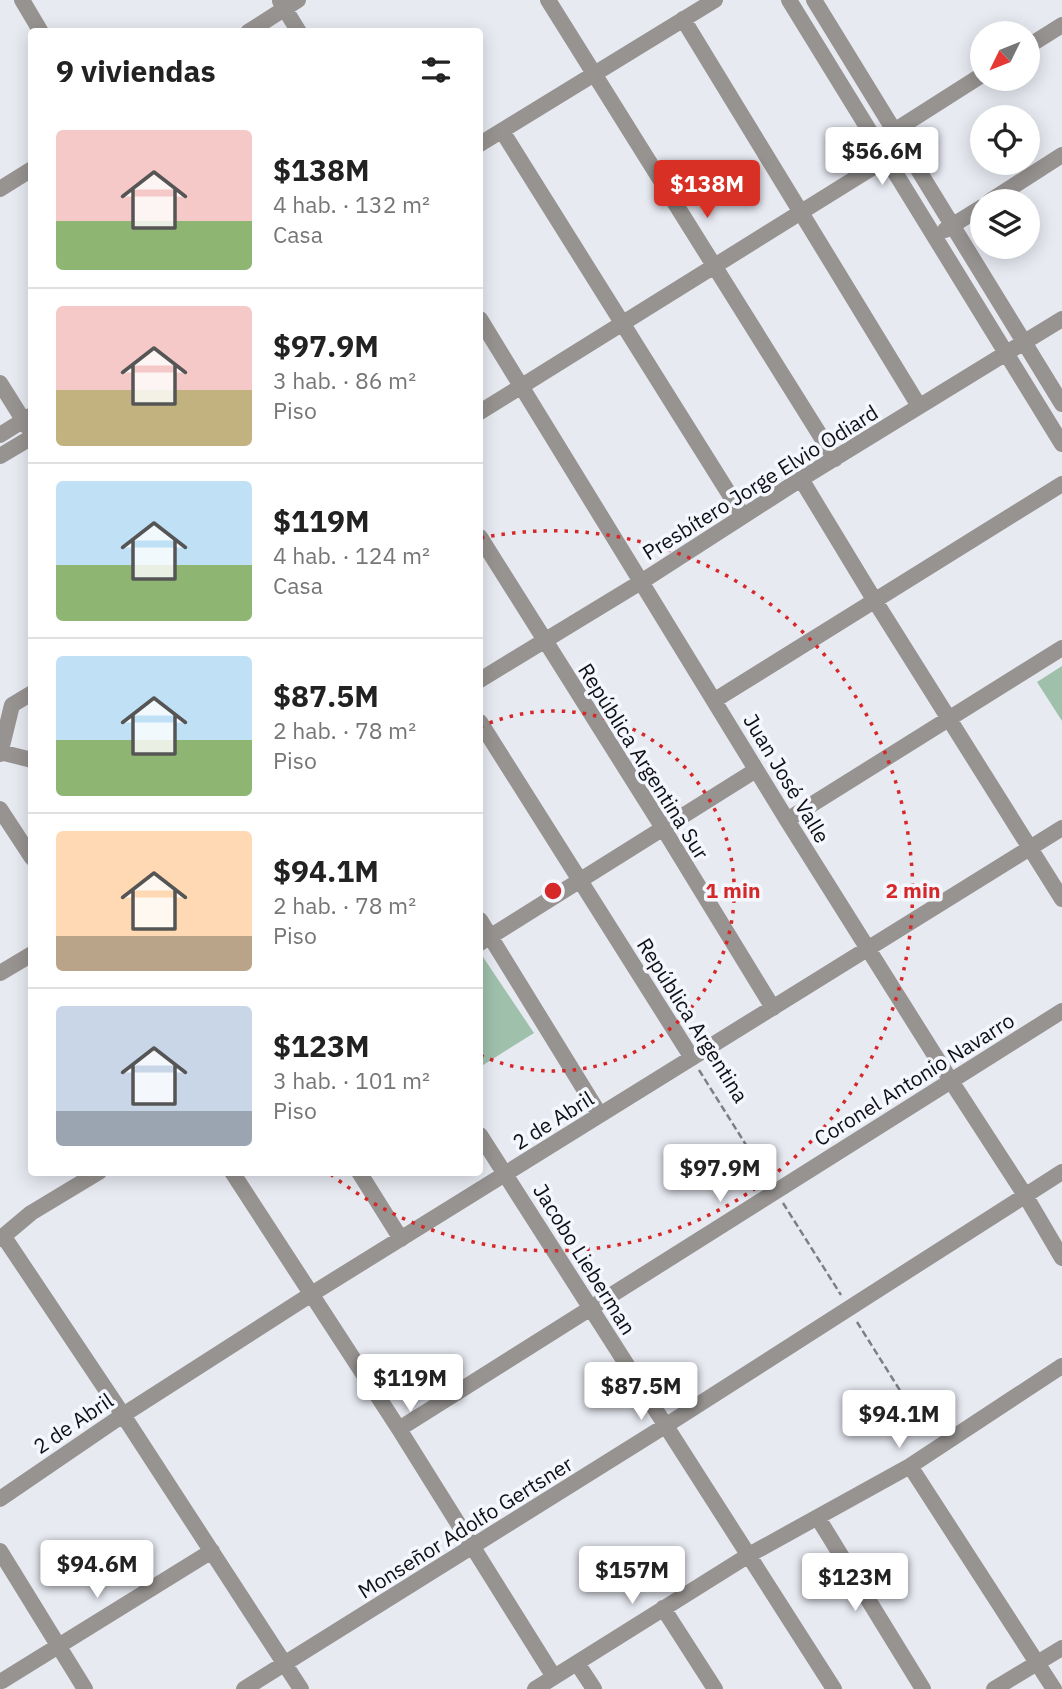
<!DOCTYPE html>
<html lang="es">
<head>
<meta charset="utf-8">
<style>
  :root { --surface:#fff; --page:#f2f2f2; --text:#222; --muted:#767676; --line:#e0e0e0; --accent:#d93025 }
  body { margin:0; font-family:"IBM Plex Sans",sans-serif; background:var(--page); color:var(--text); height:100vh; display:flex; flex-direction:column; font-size:26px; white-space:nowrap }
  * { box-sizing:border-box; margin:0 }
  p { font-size:23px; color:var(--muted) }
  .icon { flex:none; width:38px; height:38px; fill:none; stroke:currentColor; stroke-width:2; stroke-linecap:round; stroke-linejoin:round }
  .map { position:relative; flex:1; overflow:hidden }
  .details { position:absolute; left:28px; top:28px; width:455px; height:1148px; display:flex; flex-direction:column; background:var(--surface); border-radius:7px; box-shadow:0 4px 18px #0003 }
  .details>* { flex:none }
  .needle { width:46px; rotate:227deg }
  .controls { position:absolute; left:970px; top:21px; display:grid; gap:14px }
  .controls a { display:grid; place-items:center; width:70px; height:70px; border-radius:50%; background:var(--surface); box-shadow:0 4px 18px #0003; font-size:35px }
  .price { position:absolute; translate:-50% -60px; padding:0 16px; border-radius:7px; background:#fff; color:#222; font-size:23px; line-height:46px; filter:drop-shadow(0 2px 4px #0008) }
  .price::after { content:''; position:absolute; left:50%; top:42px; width:21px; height:16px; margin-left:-10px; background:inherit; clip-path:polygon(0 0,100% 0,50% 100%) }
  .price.on { background:var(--accent); color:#fff }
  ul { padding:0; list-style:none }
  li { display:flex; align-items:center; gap:21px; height:175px; padding:0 28px }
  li+li { border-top:2px solid var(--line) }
  li span { display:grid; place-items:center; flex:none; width:196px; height:140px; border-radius:7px; color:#555 }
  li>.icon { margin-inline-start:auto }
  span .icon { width:84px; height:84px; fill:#fffc; stroke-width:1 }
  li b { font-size:30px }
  h2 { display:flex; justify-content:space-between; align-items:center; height:84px; padding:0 28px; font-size:30px }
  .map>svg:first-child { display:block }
</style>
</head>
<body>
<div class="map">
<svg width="1062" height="1689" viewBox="0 0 1062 1689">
  <rect width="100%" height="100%" fill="#e8eaf2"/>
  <path fill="#9fc1ac" d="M1062,666V721L1037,682Z
    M483,957L534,1033L480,1067V959Z"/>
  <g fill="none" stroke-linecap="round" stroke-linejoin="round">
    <path stroke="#7e7f85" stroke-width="2.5" stroke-dasharray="7 3.5" stroke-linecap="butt" d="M699,1070L768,1180
      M783,1203L841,1295
      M857,1322L928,1435"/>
    <path stroke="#969391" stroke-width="16" d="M22,0L41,32
      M548,0L835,459
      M789,0L1062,444
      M814,0L1062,404
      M280,1L299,32
      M683,19L919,406
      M248,32L298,0
      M1027,47L1062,25
      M502,131L743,516
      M894,131L982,75
      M480,144L715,0
      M0,189L32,169
      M990,201L1062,155
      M945,230L982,207
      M480,319L787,820L951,1081L1025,1195L1062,1258
      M0,383L32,434
      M480,412L904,148
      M0,435L32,415
      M0,456L32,437
      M801,479L875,601L1062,899
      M480,537L663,828L773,1008
      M480,680L641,582L801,479L1062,319
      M715,700L1062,484
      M12,705L32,693
      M480,722L692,1058
      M0,752L32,760
      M0,754L12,705
      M0,809L32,858
      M787,820L1062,648
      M480,920L600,1115
      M480,943L756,770
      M0,973L32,954
      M480,1135L834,1689
      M232,1172L399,1429L554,1677
      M359,1172L401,1239
      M4,1237L123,1415L301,1689
      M0,1239L31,1213L99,1172
      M399,1429L1062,1011
      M910,1466L1054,1689
      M0,1499L123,1415L310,1295L1062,828
      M818,1518L923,1689
      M0,1551L85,1689
      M663,1608L715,1689
      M577,1663L594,1689
      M2,1681L212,1551
      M244,1689L665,1426L1062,1172
      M535,1689L749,1555L910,1466L1062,1366
      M994,1689L1062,1648"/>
  </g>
  <g fill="none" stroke="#d62828" stroke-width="3.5" stroke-dasharray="3.5 7">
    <path d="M480 727A180 180 0 1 1 480 1055"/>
    <path d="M481 538A360 360 0 1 1 329 1173"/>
  </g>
  <g text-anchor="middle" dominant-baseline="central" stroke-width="7" stroke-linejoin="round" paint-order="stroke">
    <g font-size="21" fill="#101013" stroke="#f5f7ff">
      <text transform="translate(760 482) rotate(-32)">Presbítero Jorge Elvio Odiard</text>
      <text transform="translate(644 761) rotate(58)">República Argentina Sur</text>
      <text transform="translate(787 778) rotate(59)">Juan José Valle</text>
      <text transform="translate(693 1020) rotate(58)">República Argentina</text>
      <text transform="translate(914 1079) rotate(-32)">Coronel Antonio Navarro</text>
      <text transform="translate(553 1120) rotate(-32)">2 de Abril</text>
      <text transform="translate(585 1259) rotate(58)">Jacobo Lieberman</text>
      <text transform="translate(73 1423) rotate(-34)">2 de Abril</text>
      <text transform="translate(465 1527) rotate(-32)">Monseñor Adolfo Gertsner</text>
    </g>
  </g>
  <circle cx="553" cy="891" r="10" fill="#d62828" stroke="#f5f7ff" stroke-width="3.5"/>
  <g font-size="21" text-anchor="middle" font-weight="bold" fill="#d62828" stroke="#f5f7ff" stroke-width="7" stroke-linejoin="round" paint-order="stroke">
    <text x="733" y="898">1 min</text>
    <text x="913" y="898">2 min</text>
  </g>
</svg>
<div class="controls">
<a><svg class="needle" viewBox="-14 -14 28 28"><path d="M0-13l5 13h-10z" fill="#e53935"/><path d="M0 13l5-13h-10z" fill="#767676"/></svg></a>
<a><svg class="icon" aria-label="locate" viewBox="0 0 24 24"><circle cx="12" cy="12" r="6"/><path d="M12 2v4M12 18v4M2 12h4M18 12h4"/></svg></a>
<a><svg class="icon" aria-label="layers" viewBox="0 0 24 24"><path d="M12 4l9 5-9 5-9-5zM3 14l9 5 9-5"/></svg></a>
</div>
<b class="price" style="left:882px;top:187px">$56.6M</b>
<b class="price on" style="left:707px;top:220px">$138M</b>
<b class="price" style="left:720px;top:1204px">$97.9M</b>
<b class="price" style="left:410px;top:1414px">$119M</b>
<b class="price" style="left:641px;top:1422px">$87.5M</b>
<b class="price" style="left:899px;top:1450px">$94.1M</b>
<b class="price" style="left:97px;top:1600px">$94.6M</b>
<b class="price" style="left:632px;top:1606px">$157M</b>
<b class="price" style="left:855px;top:1613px">$123M</b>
<section class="details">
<h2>9 viviendas<svg class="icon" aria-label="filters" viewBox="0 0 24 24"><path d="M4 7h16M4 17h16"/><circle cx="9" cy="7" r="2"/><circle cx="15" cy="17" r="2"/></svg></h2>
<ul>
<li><span style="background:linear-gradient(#f6c9c9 65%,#8fb573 0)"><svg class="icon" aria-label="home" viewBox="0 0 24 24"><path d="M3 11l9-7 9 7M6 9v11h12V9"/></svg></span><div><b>$138M</b><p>4 hab. · 132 m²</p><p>Casa</p></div></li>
<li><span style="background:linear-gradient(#f6c9c9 60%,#c2b280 0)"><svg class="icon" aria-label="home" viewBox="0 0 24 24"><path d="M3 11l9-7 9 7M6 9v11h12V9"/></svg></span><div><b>$97.9M</b><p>3 hab. · 86 m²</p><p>Piso</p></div></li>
<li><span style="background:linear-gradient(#bfe0f5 60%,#8fb573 0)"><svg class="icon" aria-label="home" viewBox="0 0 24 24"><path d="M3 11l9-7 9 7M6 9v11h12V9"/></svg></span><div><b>$119M</b><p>4 hab. · 124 m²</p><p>Casa</p></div></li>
<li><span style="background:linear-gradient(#bfe0f5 60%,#8fb573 0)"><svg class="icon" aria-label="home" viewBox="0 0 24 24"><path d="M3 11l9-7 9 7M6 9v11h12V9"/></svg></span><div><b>$87.5M</b><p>2 hab. · 78 m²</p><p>Piso</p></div></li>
<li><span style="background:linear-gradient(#ffd9b3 75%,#b9a48a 0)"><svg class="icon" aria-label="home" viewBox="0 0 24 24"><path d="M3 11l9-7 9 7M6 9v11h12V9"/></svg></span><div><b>$94.1M</b><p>2 hab. · 78 m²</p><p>Piso</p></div></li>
<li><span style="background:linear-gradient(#c9d6e8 75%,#9aa5b1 0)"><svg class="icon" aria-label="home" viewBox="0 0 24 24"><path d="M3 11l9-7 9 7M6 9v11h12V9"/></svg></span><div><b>$123M</b><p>3 hab. · 101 m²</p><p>Piso</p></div></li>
</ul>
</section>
</div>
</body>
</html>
